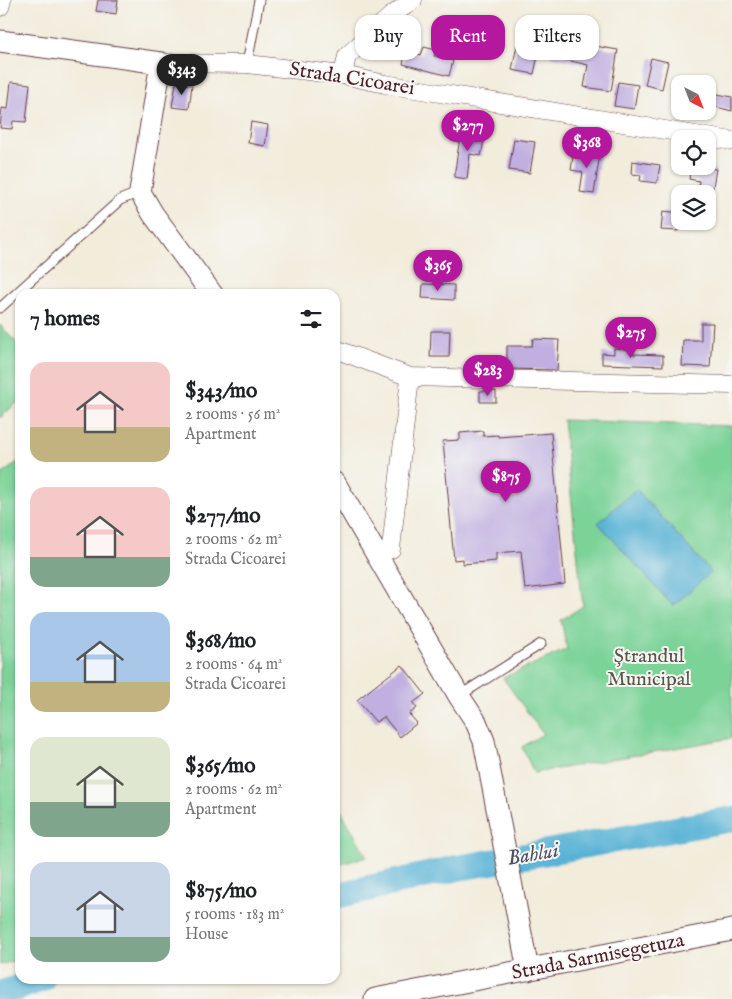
<!DOCTYPE html>
<html lang="en">
<head>
<meta charset="utf-8">
<style>
  :root { --surface:#fff; --page:#f2f2f2; --text:#202124; --muted:#757577; --accent:#b5179e }
  body { margin:0; font-family:"IM FELL English",serif; background:var(--page); color:var(--text); height:100vh; display:flex; flex-direction:column; font-size:19px; white-space:nowrap }
  * { box-sizing:border-box; margin:0 }
  p { font-size:16px; color:var(--muted) }
  .icon { flex:none; width:28px; height:28px; fill:none; stroke:currentColor; stroke-width:2; stroke-linecap:round; stroke-linejoin:round }
  .map { position:relative; flex:1; overflow:hidden }
  .sheet { position:absolute; left:15px; top:289px; width:325px; height:695px; display:flex; flex-direction:column; background:var(--surface); border-radius:15px; box-shadow:0 1px 4px #0004 }
  .sheet>* { flex:none }
  .guide { position:absolute; left:355px; top:15px; width:301px; height:45px; display:flex; gap:10px }
  .needle { width:32px; rotate:138deg }
  .tools { position:absolute; left:671px; top:75px; display:grid; gap:10px }
  .tools a { display:grid; place-items:center; width:45px; height:45px; border-radius:10px; background:var(--surface); box-shadow:0 1px 4px #0004; font-size:25px }
  .price { position:absolute; translate:-50% -42px; padding:0 11px; border-radius:18px; background:var(--accent); color:#fff; font-size:16px; line-height:32px; filter:drop-shadow(0 1px 2px #0008) }
  .price::after { content:''; position:absolute; left:50%; top:30px; width:15px; height:11px; margin-left:-8px; background:inherit; clip-path:polygon(0 0,100% 0,50% 100%) }
  .price.selected { background:#222; color:#fff }
  ul { padding:0; list-style:none }
  li { display:flex; align-items:center; gap:15px; height:125px; padding:0 15px }
  li span { display:grid; place-items:center; flex:none; width:140px; height:100px; border-radius:15px; color:#555 }
  li>.icon { margin-inline-start:auto }
  span .icon { width:60px; height:60px; fill:#fffc; stroke-width:1 }
  li b { font-size:21px }
  h2 { display:flex; justify-content:space-between; align-items:center; height:60px; padding:0 15px; font-size:21px }
  .pill { padding:0 18px; border-radius:15px; background:var(--surface); box-shadow:0 1px 4px #0004; font-size:18px; line-height:45px }
  .pill.selected { background:var(--accent); color:#fff }
  .map>svg:first-child { display:block }
</style>
</head>
<body>
<div class="map">
<svg width="732" height="999" viewBox="0 0 732 999">
  <rect width="100%" height="100%" fill="#f6f6f2"/>
  <filter id="ink" filterUnits="userSpaceOnUse"><feTurbulence type="fractalNoise" baseFrequency=".02" numOctaves="2"/><feDisplacementMap in="SourceGraphic" scale="10" xChannelSelector="R" yChannelSelector="G"/><feConvolveMatrix kernelMatrix="1 2 1 2 8 2 1 2 1" color-interpolation-filters="sRGB"/></filter>
  <filter id="wash" filterUnits="userSpaceOnUse"><feTurbulence type="fractalNoise" baseFrequency=".0096" numOctaves="4" result="noise"/><feDisplacementMap in="SourceGraphic" scale="20" xChannelSelector="R" yChannelSelector="G"/><feGaussianBlur stdDeviation="1.12" result="paint"/><feColorMatrix in="noise" values="0 0 0 0 0 0 0 0 0 0 0 0 0 0 0 0 0 1.4 0 .05"/><feComposite in="paint" operator="in"/></filter>
  <g filter="url(#wash)">
    <rect width="100%" height="100%" fill="#f2ecdb"/>
    <path fill="#7cd398" stroke="#637962" d="M0,325L20,347V400L0,418Z
      M563,420L732,426V738L534,773L522,747L543,734L503,678L567,649L561,620L583,606Z
      M20,460V959L0,965V476Z
      M335,800L367,857L335,866Z"/>
    <path fill="#59b2d6" stroke="#526880" d="M636,489L711,572L673,606L598,523Z"/>
    <g fill="none" stroke-linecap="round" stroke-linejoin="round">
      <path stroke="#59b2d6" stroke-width="26" d="M335,896L458,868L732,819
        M0,994L42,979"/>
    </g>
    <g id="blocks">
      <path fill="#c0afe0" d="M98,0H118L116,14L96,11Z
        M554,32L584,39L583,44L618,50L611,91L584,87L588,65L549,56Z
        M517,45L539,50L534,74L512,70Z
        M424,47L436,50L434,56L453,61L449,76L403,64L406,51L421,55Z
        M651,58L668,62L662,89L645,85Z
        M11,82L30,84L26,122L13,121L12,129L0,128L2,108L8,109Z
        M618,82L638,85L634,109L614,106Z
        M176,83L192,85L189,109L172,107Z
        M708,92L732,97V111L708,105Z
        M251,122L268,125L265,146L248,143Z
        M461,130L485,135L481,156L470,154L467,179L454,177Z
        M514,139L535,142L530,173L509,170Z
        M574,150L600,153L594,194L580,192L583,172L571,170Z
        M632,161L660,165L657,183L640,181L641,175L631,174Z
        M691,166L716,169L712,193L697,191L699,181L689,179Z
        M663,211L680,213L678,231L661,230Z
        M423,284L454,285V300L422,298Z
        M701,323H713L710,367L682,366L683,340H701Z
        M431,331H450L449,357H430Z
        M533,339L559,340L557,370L507,369V346H532Z
        M614,348L633,350V354L663,355V366L602,364V353L614,354Z
        M480,391H496V402H480Z
        M483,431V436L498,435V437L551,433L565,584L525,589L521,551L496,553V561L463,564V559L454,560L443,441L460,440V433Z
        M402,665L425,694L413,703L417,708L409,714L417,723L400,737L384,717L376,722L357,700Z"/>
    </g>
  </g>
  <g filter="url(#ink)">
    <use href="#blocks" fill-opacity="0" stroke="#633e45" stroke-width="1"/>
    <g fill="none" stroke-linecap="round" stroke-linejoin="round">
      <defs>
        <path id="service" d="M247,64L259,0
          M0,308L120,200L140,192
          M459,696L541,644"/>
        <path id="minor" d="M0,7L2,0
          M161,63L247,64L343,75L385,84L732,141
          M343,75L347,56L391,16L413,0
          M335,349L410,377L732,385
          M377,554L391,549L410,377"/>
        <path id="tertiary" d="M0,41L161,63L140,192L153,214L212,294
          M335,483L459,696L476,722L484,741L528,970
          M375,999L732,930"/>
      </defs>
      <use href="#service" stroke="#633e45" stroke-width="11"/>
      <use href="#minor" stroke="#633e45" stroke-width="19"/>
      <use href="#tertiary" stroke="#633e45" stroke-width="23"/>
      <use href="#service" stroke="#fff" stroke-width="9"/>
      <use href="#minor" stroke="#fff" stroke-width="18"/>
      <use href="#tertiary" stroke="#fff" stroke-width="21"/>
    </g>
  </g>
  <g text-anchor="middle" dominant-baseline="central" stroke-width="4" stroke-linejoin="round" paint-order="stroke">
    <g font-size="20" fill="#4a1f2b" stroke="#f6f6f2">
      <text transform="translate(352 79) rotate(9)">Strada Cicoarei</text>
      <text transform="translate(598 957) rotate(-11)">Strada Sarmisegetuza</text>
    </g>
    <g font-size="20" fill="#59554c" stroke="#f6f6f2">
      <text x="649" y="656">Ștrandul<tspan x="649" dy="23">Municipal</tspan></text>
    </g>
    <g font-size="21" font-style="italic" fill="#4f5267" stroke="#f6f6f2">
      <text transform="translate(533 855) rotate(-10)">Bahlui</text>
    </g>
  </g>
</svg>
<div class="tools">
<a><svg class="needle" viewBox="-14 -14 28 28"><path d="M0-13l5 13h-10z" fill="#e53935"/><path d="M0 13l5-13h-10z" fill="#757577"/></svg></a>
<a><svg class="icon" aria-label="locate" viewBox="0 0 24 24"><circle cx="12" cy="12" r="6"/><path d="M12 2v4M12 18v4M2 12h4M18 12h4"/></svg></a>
<a><svg class="icon" aria-label="layers" viewBox="0 0 24 24"><path d="M12 4l9 5-9 5-9-5zM3 14l9 5 9-5"/></svg></a>
</div>
<b class="price selected" style="left:182px;top:96px">$343</b>
<b class="price" style="left:468px;top:152px">$277</b>
<b class="price" style="left:587px;top:169px">$368</b>
<b class="price" style="left:438px;top:292px">$365</b>
<b class="price" style="left:631px;top:359px">$275</b>
<b class="price" style="left:488px;top:397px">$283</b>
<b class="price" style="left:506px;top:503px">$875</b>
<div class="guide">
<a class="pill">Buy</a>
<a class="pill selected">Rent</a>
<a class="pill">Filters</a>
</div>
<section class="sheet">
<h2>7 homes<svg class="icon" aria-label="filters" viewBox="0 0 24 24"><path d="M4 7h16M4 17h16"/><circle cx="9" cy="7" r="2"/><circle cx="15" cy="17" r="2"/></svg></h2>
<ul>
<li><span style="background:linear-gradient(#f6c9c9 65%,#c2b280 0)"><svg class="icon" aria-label="home" viewBox="0 0 24 24"><path d="M3 11l9-7 9 7M6 9v11h12V9"/></svg></span><div><b>$343/mo</b><p>2 rooms · 56 m²</p><p>Apartment</p></div></li>
<li><span style="background:linear-gradient(#f6c9c9 70%,#7fa58c 0)"><svg class="icon" aria-label="home" viewBox="0 0 24 24"><path d="M3 11l9-7 9 7M6 9v11h12V9"/></svg></span><div><b>$277/mo</b><p>2 rooms · 62 m²</p><p>Strada Cicoarei</p></div></li>
<li><span style="background:linear-gradient(#a9c7e8 70%,#c2b280 0)"><svg class="icon" aria-label="home" viewBox="0 0 24 24"><path d="M3 11l9-7 9 7M6 9v11h12V9"/></svg></span><div><b>$368/mo</b><p>2 rooms · 64 m²</p><p>Strada Cicoarei</p></div></li>
<li><span style="background:linear-gradient(#dfe7d0 65%,#7fa58c 0)"><svg class="icon" aria-label="home" viewBox="0 0 24 24"><path d="M3 11l9-7 9 7M6 9v11h12V9"/></svg></span><div><b>$365/mo</b><p>2 rooms · 62 m²</p><p>Apartment</p></div></li>
<li><span style="background:linear-gradient(#c9d6e8 75%,#7fa58c 0)"><svg class="icon" aria-label="home" viewBox="0 0 24 24"><path d="M3 11l9-7 9 7M6 9v11h12V9"/></svg></span><div><b>$875/mo</b><p>5 rooms · 183 m²</p><p>House</p></div></li>
</ul>
</section>
</div>
</body>
</html>
